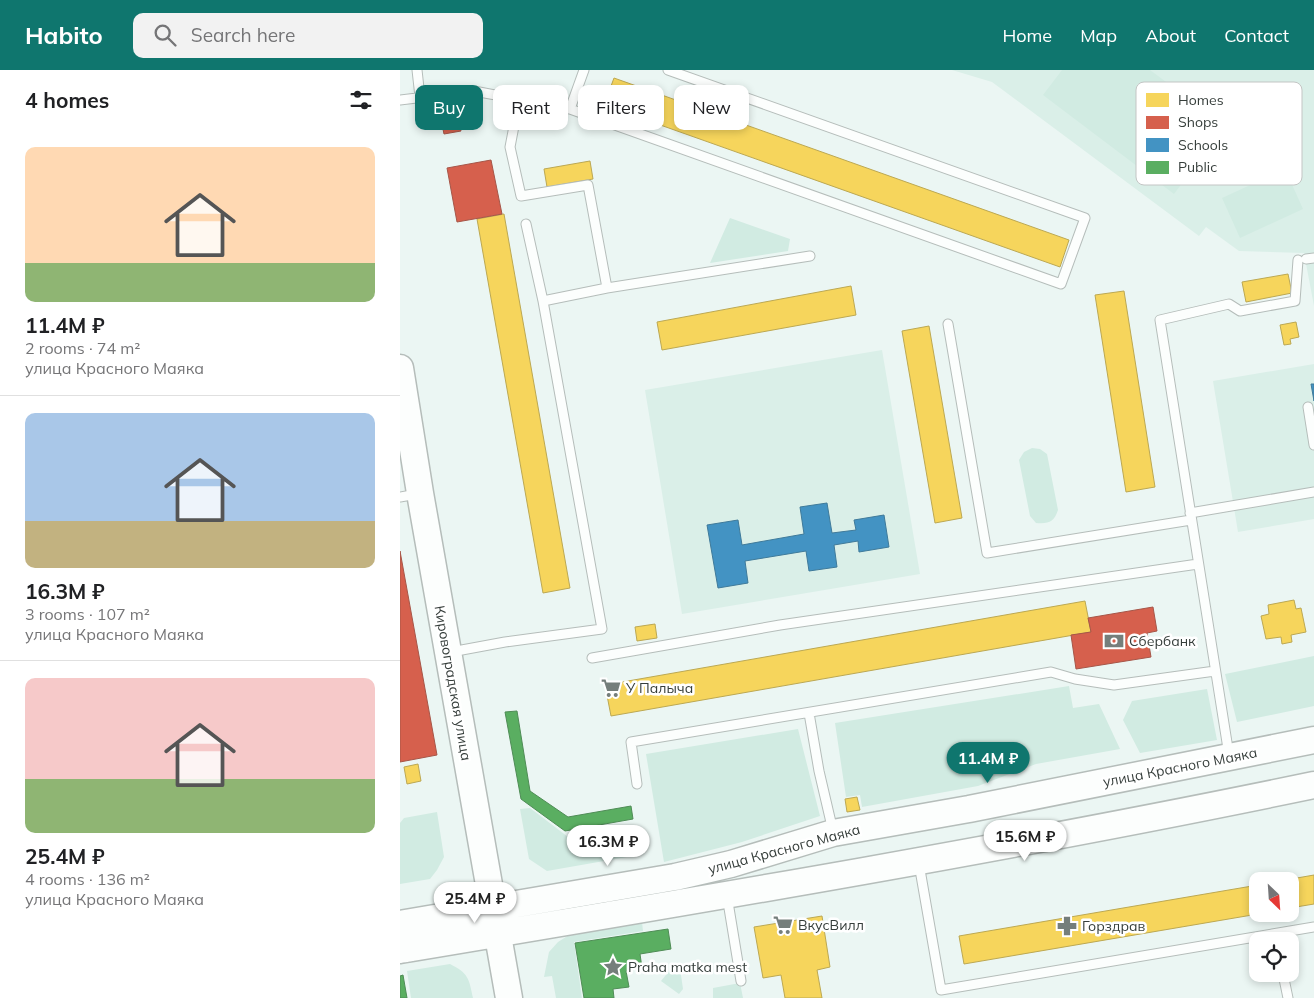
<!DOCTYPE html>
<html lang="en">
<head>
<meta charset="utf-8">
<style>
  :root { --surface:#fff; --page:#f2f2f2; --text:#202124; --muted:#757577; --line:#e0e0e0; --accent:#0f766e }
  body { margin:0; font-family:Mulish,sans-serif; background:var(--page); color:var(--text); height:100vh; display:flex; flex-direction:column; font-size:19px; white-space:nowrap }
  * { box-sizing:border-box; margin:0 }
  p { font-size:16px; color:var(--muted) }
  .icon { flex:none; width:28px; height:28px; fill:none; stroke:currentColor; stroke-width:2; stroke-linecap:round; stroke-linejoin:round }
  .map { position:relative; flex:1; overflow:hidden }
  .side { display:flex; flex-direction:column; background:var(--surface); width:400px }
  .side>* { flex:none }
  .top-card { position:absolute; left:15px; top:15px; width:475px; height:45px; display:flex; gap:10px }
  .needle { width:32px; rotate:155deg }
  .tools { position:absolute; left:849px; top:802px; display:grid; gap:10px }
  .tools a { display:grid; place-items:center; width:50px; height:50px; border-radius:10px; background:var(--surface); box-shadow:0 2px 8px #0003; font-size:25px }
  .price { position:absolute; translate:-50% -42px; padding:0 11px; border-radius:18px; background:#fff; color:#222; font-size:16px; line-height:32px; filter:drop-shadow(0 1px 2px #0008) }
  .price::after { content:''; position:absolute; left:50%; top:30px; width:15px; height:11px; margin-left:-8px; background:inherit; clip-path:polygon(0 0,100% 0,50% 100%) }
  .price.selected { background:var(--accent); color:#fff }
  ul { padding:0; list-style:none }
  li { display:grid; align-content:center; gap:10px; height:265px; padding:0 25px }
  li+li { border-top:1px solid var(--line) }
  li span { display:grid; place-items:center; height:155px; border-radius:10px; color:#555 }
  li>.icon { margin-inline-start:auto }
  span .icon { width:90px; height:90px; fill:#fffc; stroke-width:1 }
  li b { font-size:21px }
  h2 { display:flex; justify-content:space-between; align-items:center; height:60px; padding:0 25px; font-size:21px }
  .tag { padding:0 18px; border-radius:10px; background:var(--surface); box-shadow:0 2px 8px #0003; font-size:18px; line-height:45px }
  .tag.selected { background:var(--accent); color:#fff }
  header { display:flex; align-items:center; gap:30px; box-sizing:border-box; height:70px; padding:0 25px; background:var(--accent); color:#fff }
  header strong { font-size:24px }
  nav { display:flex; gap:28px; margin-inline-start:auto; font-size:18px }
  .search { width:350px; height:45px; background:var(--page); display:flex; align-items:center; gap:12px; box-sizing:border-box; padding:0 18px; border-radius:10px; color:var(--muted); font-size:19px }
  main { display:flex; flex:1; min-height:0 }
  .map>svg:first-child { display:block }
</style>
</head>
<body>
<header>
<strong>Habito</strong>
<div class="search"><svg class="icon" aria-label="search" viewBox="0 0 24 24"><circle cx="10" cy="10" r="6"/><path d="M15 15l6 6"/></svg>Search here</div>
<nav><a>Home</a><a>Map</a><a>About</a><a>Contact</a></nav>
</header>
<main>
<section class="side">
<h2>4 homes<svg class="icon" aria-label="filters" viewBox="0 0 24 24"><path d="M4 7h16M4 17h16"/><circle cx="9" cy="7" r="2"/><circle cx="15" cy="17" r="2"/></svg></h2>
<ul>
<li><span style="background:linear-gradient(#ffd9b3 75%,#8fb573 0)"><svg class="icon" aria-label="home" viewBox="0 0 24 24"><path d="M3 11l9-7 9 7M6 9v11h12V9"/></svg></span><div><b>11.4M ₽</b><p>2 rooms · 74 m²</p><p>улица Красного Маяка</p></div></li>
<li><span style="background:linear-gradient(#a9c7e8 70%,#c2b280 0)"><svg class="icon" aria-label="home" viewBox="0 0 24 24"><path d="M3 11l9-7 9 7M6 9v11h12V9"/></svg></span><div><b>16.3M ₽</b><p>3 rooms · 107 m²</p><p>улица Красного Маяка</p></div></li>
<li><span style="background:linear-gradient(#f6c9c9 65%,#8fb573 0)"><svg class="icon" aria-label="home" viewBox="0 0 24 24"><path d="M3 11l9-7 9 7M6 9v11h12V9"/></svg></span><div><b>25.4M ₽</b><p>4 rooms · 136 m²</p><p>улица Красного Маяка</p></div></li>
</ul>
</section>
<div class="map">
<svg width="914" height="928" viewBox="0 0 914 928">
  <rect width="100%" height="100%" fill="#ebf6f3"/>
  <path fill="#daefe8" d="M552,0H914V236L904,183L839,181L806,157L799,166L592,12Z
    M482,280L520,504L282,544L245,320Z
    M914,294V449L838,462L813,311Z"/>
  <path fill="#d1ebe2" d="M662,0H750L825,56L774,124L643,25Z
    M885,99L903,139L840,168L822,128Z
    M330,148L390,169L388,181L310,193Z
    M632,378L640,379L647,384L658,440C654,452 649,454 636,453L630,446L619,390L624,382Z
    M914,586V636L837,652L825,604Z
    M669,616L673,638L699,634L720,679L636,694L578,716L462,737L460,725L446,727L435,653Z
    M807,619L817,670L740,683L723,650L732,631Z
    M398,659L420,746L342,772L264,792L246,684Z
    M130,738L176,773L240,764L244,784L147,801L129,789L120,739Z
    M37,742L44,787L37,800L30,809L0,814V753L4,748Z
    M242,852L243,861L174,872L182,928H156L152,906L144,907L149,882L158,872L169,865Z
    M50,894C68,903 69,908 73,928H11L7,901Z
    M275,894L280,898L283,919L279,924L261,911Z
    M340,913L343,928H313V918Z"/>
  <path fill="#f6d55c" stroke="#bca852" d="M214,8L669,170L660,197L204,35Z
    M190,91L193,109L147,117L144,99Z
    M104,144L170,518L143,523L77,149Z
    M888,204L892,223L846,232L842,212Z
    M451,216L456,245L262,280L257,252Z
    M724,221L755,417L726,422L695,225Z
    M896,252L899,267L890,269L891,274L884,275L880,255Z
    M529,256L562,448L535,453L502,261Z
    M894,530L896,539L901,538L906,562L891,565L892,572L882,574L881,567L866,569L861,546L869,544L868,535Z
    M685,531L691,562L211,646L205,615Z
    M255,554L257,568L237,571L235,557Z
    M18,694L21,711L7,714L4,697Z
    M457,727L460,740L447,742L445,729Z
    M914,805V834L890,838V811H880Z
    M858,815V844L564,894L559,866Z
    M422,846L430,897L417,900L422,928H385L381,905L363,908L354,857Z"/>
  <path fill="#d6604d" stroke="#a65648" d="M58,47L61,61L44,64L41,50Z
    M91,90L102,144L57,152L47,98Z
    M0,481L37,685L0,692Z
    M753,537L757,561L747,563L751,587L676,599L671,565L691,562L688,548Z"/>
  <path fill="#4393c3" stroke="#3f7a9a" d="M911,314H914V331Z
    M427,433L432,463L456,460L454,450L484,445L489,477L459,482L458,471L434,475L437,497L409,501L406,481L345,491L348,513L318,518L307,455L338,450L342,475L404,464L400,437Z"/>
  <path fill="#5aae61" stroke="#4f8c56" d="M117,641L130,721L168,747L231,736L233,749L165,761L121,729L105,642Z
    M268,859L271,879L240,884L242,898L226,901L229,917L213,919L214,928H184L175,873Z
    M3,905L7,928H0V906Z"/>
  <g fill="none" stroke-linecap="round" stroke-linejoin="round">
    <defs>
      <path id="lane" d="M17,0L20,27
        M0,30L74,21L170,39L661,214L685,148L268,0
        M119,30L110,77L121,126L188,115L207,218
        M170,39L184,0
        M906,189L914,188
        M143,231L207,218L410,186
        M548,254L587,483L791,450
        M908,337L914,375
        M0,427L17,424
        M790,443L914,422
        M51,582L105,572L202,559L143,231L126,154
        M192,588L380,555L798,494
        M409,643L419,701L433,761
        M829,685L760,250L829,234L840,241L895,231L898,190
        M237,714L231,672L651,602L675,609L714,615L815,601
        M519,794L541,920L914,857
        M327,826L341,911
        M883,904L888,928"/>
      <path id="secondary" d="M0,298L20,423L109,928
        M0,854L275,807L331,794L433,763L569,739L914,670
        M0,880C305,829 611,778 914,715"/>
    </defs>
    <use href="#lane" stroke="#b5bdba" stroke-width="11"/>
    <use href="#secondary" stroke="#b5bdba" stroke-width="29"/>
    <use href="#lane" stroke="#fcfefd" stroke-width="9"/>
    <use href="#secondary" stroke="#fcfefd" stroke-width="26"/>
  </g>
  <defs>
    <symbol id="bank-bare" viewBox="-9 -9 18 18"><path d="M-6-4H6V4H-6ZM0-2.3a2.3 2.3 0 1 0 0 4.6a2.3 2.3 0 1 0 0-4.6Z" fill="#757e7b" stroke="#fff" stroke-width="2.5" paint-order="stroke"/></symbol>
    <symbol id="supermarket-bare" viewBox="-9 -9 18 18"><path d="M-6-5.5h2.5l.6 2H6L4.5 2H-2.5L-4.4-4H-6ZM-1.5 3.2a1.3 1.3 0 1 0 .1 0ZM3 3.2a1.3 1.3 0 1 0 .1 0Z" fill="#757e7b" stroke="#fff" stroke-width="2.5" paint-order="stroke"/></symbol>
    <symbol id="pharmacy-bare" viewBox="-9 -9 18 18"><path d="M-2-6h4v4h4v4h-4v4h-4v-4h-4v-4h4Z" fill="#757e7b" stroke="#fff" stroke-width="2.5" paint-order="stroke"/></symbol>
    <symbol id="sight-bare" viewBox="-9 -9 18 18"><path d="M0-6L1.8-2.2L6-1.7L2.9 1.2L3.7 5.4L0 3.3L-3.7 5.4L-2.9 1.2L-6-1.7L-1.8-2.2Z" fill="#757e7b" stroke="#fff" stroke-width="2.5" paint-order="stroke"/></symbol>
  </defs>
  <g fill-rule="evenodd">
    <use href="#bank-bare" x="700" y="557" width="28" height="28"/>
    <use href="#supermarket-bare" x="197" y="604" width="28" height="28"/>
    <use href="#supermarket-bare" x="369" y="841" width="28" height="28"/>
    <use href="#pharmacy-bare" x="653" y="842" width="28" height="28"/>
    <use href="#sight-bare" x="199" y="883" width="28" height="28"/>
  </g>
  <g text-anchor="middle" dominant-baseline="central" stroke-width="5" stroke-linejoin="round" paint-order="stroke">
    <g font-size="14" fill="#363e3b" stroke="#fff" text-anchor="start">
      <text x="729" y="571">Сбербанк</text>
      <text x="226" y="618">У Палыча</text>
      <text x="398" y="855">ВкусВилл</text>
      <text x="682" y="856">Горздрав</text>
      <text x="228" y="897">Praha matka mest</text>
    </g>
    <g font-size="14" fill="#363e3b" stroke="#fff">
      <text transform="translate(53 613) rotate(80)">Кировоградская улица</text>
      <text transform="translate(780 697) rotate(-11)">улица Красного Маяка</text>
      <text transform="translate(384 779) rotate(-15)">улица Красного Маяка</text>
    </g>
  </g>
  <rect x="736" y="12" width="166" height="103" rx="8" fill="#fff" stroke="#c3c5c4" stroke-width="1"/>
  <rect x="746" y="23" width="23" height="14" fill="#f6d55c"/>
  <rect x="746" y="46" width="23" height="13" fill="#d6604d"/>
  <rect x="746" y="68" width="23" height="14" fill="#4393c3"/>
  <rect x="746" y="91" width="23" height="13" fill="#5aae61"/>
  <g font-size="14" fill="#363e3b">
    <text x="778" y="35">Homes</text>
    <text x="778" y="57">Shops</text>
    <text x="778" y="80">Schools</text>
    <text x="778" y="102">Public</text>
  </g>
</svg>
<div class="tools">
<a><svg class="needle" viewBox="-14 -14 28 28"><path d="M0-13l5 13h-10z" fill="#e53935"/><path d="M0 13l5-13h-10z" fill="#757577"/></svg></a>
<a><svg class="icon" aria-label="locate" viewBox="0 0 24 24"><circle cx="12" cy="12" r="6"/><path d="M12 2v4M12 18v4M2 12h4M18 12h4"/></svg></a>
</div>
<b class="price selected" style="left:588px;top:714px">11.4M ₽</b>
<b class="price" style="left:625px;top:792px">15.6M ₽</b>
<b class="price" style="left:208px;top:797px">16.3M ₽</b>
<b class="price" style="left:75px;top:854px">25.4M ₽</b>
<div class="top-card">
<a class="tag selected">Buy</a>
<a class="tag">Rent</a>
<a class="tag">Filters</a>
<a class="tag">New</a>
</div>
</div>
</main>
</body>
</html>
